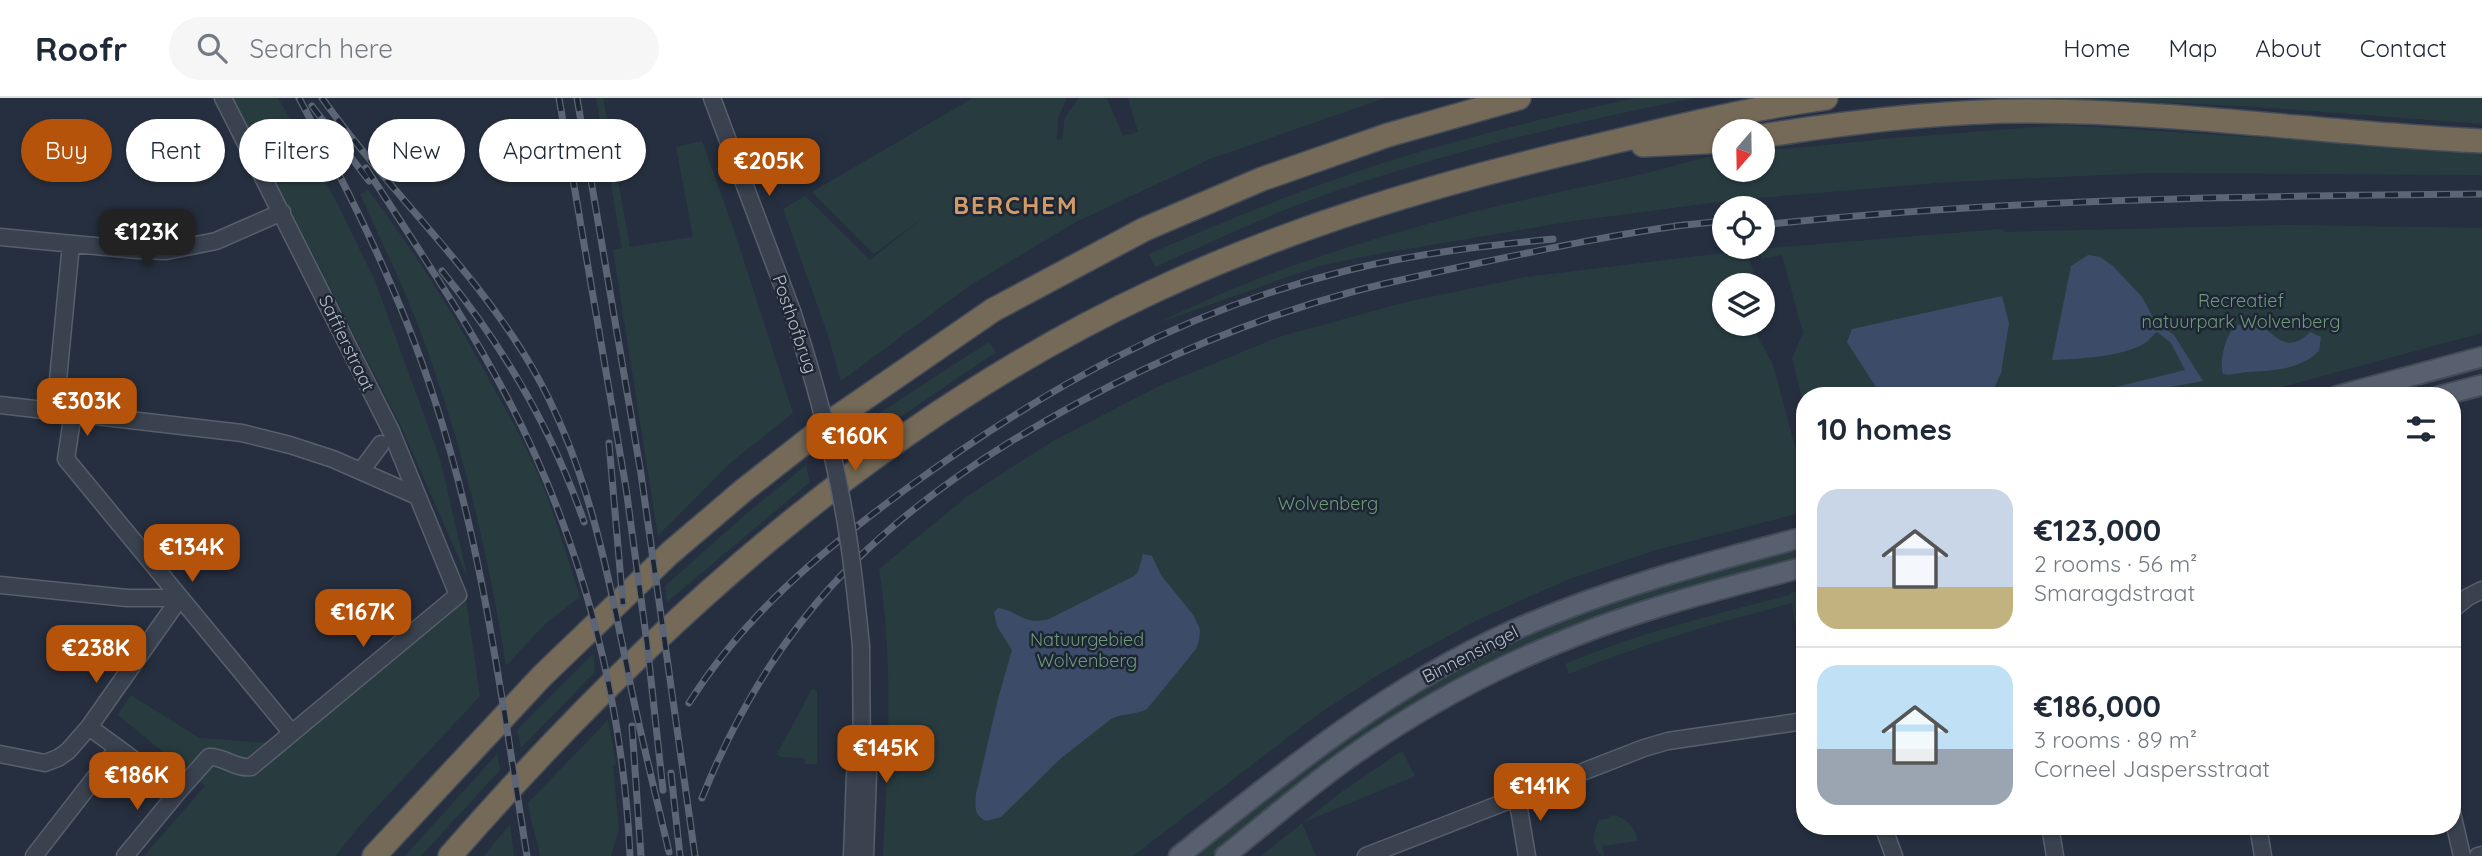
<!DOCTYPE html>
<html lang="en">
<head>
<meta charset="utf-8">
<style>
  :root { --surface:#fff; --page:#f6f6f7; --text:#1f2937; --muted:#747a83; --line:#e0e1e3; --accent:#b45309 }
  body { margin:0; font-family:Quicksand,sans-serif; background:var(--page); color:var(--text); height:100vh; display:flex; flex-direction:column; font-size:26px; white-space:nowrap }
  * { box-sizing:border-box; margin:0 }
  p { font-size:23px; color:var(--muted) }
  .icon { flex:none; width:38px; height:38px; fill:none; stroke:currentColor; stroke-width:2; stroke-linecap:round; stroke-linejoin:round }
  .map { position:relative; flex:1; overflow:hidden }
  .panel { position:absolute; left:1796px; top:289px; width:665px; height:448px; display:flex; flex-direction:column; background:var(--surface); border-radius:28px; box-shadow:0 2px 5px #0004 }
  .panel>* { flex:none }
  .banner { position:absolute; left:21px; top:21px; width:665px; height:63px; display:flex; gap:14px }
  .needle { width:46px; rotate:200deg }
  .tools { position:absolute; left:1712px; top:21px; display:grid; gap:14px }
  .tools a { display:grid; place-items:center; width:63px; height:63px; border-radius:50%; background:var(--surface); box-shadow:0 2px 5px #0004; font-size:35px }
  .price { position:absolute; translate:-50% -60px; padding:0 16px; border-radius:14px; background:var(--accent); color:#fff; font-size:23px; line-height:46px; filter:drop-shadow(0 2px 4px #0008) }
  .price::after { content:''; position:absolute; left:50%; top:42px; width:21px; height:16px; margin-left:-10px; background:inherit; clip-path:polygon(0 0,100% 0,50% 100%) }
  .price.active { background:#222; color:#fff }
  ul { padding:0; list-style:none }
  li { display:flex; align-items:center; gap:21px; height:175px; padding:0 21px }
  li+li { border-top:2px solid var(--line) }
  li span { display:grid; place-items:center; flex:none; width:196px; height:140px; border-radius:21px; color:#555 }
  li>.icon { margin-inline-start:auto }
  span .icon { width:84px; height:84px; fill:#fffc; stroke-width:1 }
  li b { font-size:30px }
  h2 { display:flex; justify-content:space-between; align-items:center; height:84px; padding:0 21px; font-size:30px }
  .chip { padding:0 24px; border-radius:32px; background:var(--surface); box-shadow:0 2px 5px #0004; font-size:24px; line-height:63px }
  .chip.active { background:var(--accent); color:#fff }
  header { display:flex; align-items:center; gap:42px; box-sizing:border-box; height:98px; padding:0 35px; background:var(--surface); border-bottom:2px solid var(--line) }
  header strong { font-size:33px }
  nav { display:flex; gap:38px; margin-inline-start:auto; font-size:24px }
  .search { width:490px; height:63px; background:var(--page); display:flex; align-items:center; gap:18px; box-sizing:border-box; padding:0 24px; border-radius:38px; color:var(--muted); font-size:26px }
  .map>svg:first-child { display:block }
</style>
</head>
<body>
<header>
<strong>Roofr</strong>
<div class="search"><svg class="icon" aria-label="search" viewBox="0 0 24 24"><circle cx="10" cy="10" r="6"/><path d="M15 15l6 6"/></svg>Search here</div>
<nav><a>Home</a><a>Map</a><a>About</a><a>Contact</a></nav>
</header>
<div class="map">
<svg width="2482" height="758" viewBox="0 0 2482 758">
  <rect width="100%" height="100%" fill="#262f3f"/>
  <path fill="#283c40" d="M233,0H278L337,105L375,183L440,361L468,481L401,328Z
    M596,0H603L630,149L693,139L676,49L702,43L734,132L793,315L730,365L658,438L613,152L622,150Z
    M973,0H1067L1058,20L1057,42L1062,41L1065,19L1079,0H1107L1123,38L1138,34L1128,0H1385L1210,61L1076,124L969,188L841,283L828,237L783,111L805,98L870,162L928,116L874,156L812,94Z
    M1636,0H1694C1570,25 1446,54 1327,96C1269,116 1212,144 1155,169L1149,156C1226,122 1303,91 1383,65C1466,39 1551,18 1636,0Z
    M1985,0H2482V26L2259,9L2095,1L1948,6V4Z
    M2064,27L2482,54V77L2146,75L1948,84L1734,102L1573,123L1372,157L1319,168L1158,225C1304,152 1466,113 1625,80C1658,73 1690,62 1724,56V72H1762V50L1786,51L1895,40Z
    M368,92C416,155 457,221 494,291C509,317 524,344 536,372C554,413 566,456 580,499L546,525L506,568C490,464 466,362 431,263C412,206 385,151 360,96Z
    M2291,127L2482,130V235L2252,297L1804,298V308L1792,260L1803,235L1782,157L1761,161L1760,151L2002,131L2005,134Z
    M1747,152L1757,187H1724V226H1754L1756,235L1773,267L1804,382V414L1656,452L1567,482L1477,522L1381,575L1317,617L1133,758H883C888,663 894,565 879,471L969,397L1053,343L1157,289L1279,239L1402,205L1526,179Z
    M989,244L996,254L858,348L853,332Z
    M806,367L810,384L667,504L665,488L746,416Z
    M1804,449V459L1620,511L1518,551L1428,598L1259,719L1211,758H1193C1288,682 1385,603 1496,551C1543,530 1591,510 1639,493C1693,475 1750,463 1804,449Z
    M1804,491V588L1792,505C1716,525 1641,546 1569,576L1565,566C1638,535 1714,517 1790,497V495Z
    M466,502L480,598L363,724L335,758H144L205,688L118,617L131,597L199,640L284,646Z
    M593,556L595,574L521,650L517,632Z
    M812,591L817,593V666H805L804,660L781,659L777,656Z
    M608,622L616,666L613,668L619,731L611,758H540C537,740 530,723 528,705Z
    M1402,653L1415,678L1302,725L1316,758H1261L1340,695Z
    M497,656L500,672L421,758H405Z
    M1612,717C1626,719 1635,729 1638,743L1603,748L1604,758H1602C1590,747 1593,736 1599,722L1608,721Z
    M510,726L514,758H484Z"/>
  <path fill="#3c4c68" d="M2088,157L2100,159L2113,168L2142,199L2155,223L2174,237L2203,283L2128,297H2084L2185,272L2171,245L2157,234C2153,237 2149,242 2145,245C2122,259 2078,261 2052,262L2071,168Z
    M2002,198L2009,225L2001,275L1994,290L1977,297H1881L1847,244L1852,231Z
    M2256,223C2274,236 2287,258 2310,234L2321,239L2319,253C2299,272 2272,273 2246,274C2238,275 2232,278 2223,276C2219,265 2225,237 2235,229C2240,225 2249,224 2256,223Z
    M1143,456L1152,458L1161,477L1194,518L1200,532L1199,542L1196,551L1147,611C1135,617 1123,615 1111,621L1060,661L1001,719L986,723C974,717 975,709 976,696L998,601L1012,552L997,528L994,514L998,510C1020,513 1022,528 1049,521L1134,478L1138,474Z"/>
  <g fill="none" stroke-linecap="round" stroke-linejoin="round">
    <defs>
      <path id="minor" d="M712,0L792,213
        M0,139L137,152L166,153L216,143L282,114
        M0,307L242,335L290,347L333,361L417,398
        M55,313L71,146
        M73,315L66,361L291,634
        M361,373L381,346
        M0,487L127,500H180
        M2452,512L2468,499L2482,492
        M861,548L862,668L868,676L865,758
        M89,629L178,694L209,659C224,658 235,671 251,669L458,497L391,333L223,0
        M0,656L45,665L58,660L68,653L89,629L180,500
        M1517,699L1527,758
        M2452,715L2462,758
        M1883,728L1894,758
        M2050,728L2055,758
        M2258,728L2263,758
        M34,758L118,650
        M125,758L178,694
        M852,758L855,676L862,668
        M1366,758L1644,650L1668,643L1804,623
        M2478,758L2482,757"/>
      <path id="major" d="M2337,298L2482,259
        M2440,298L2482,287
        M1179,758C1284,674 1388,589 1512,533C1607,491 1705,465 1804,439
        M1225,758C1265,726 1304,692 1346,662C1415,613 1491,571 1570,540C1646,509 1725,490 1804,469"/>
      <path id="highway" d="M1762,38C1849,24 1939,13 2026,13C2179,13 2330,36 2482,43
        M1643,47L1724,43
        M374,758L542,578L670,455L744,392L836,320L993,212L1145,131L1262,81L1388,37L1519,0
        M450,758C647,532 878,322 1152,194C1292,128 1438,85 1588,50C1667,31 1746,11 1826,0"/>
    </defs>
    <use href="#minor" stroke="#575f6d" stroke-width="19"/>
    <use href="#major" stroke="#434a58" stroke-width="23"/>
    <use href="#highway" stroke="#444c5a" stroke-width="26"/>
    <use href="#minor" stroke="#3a424f" stroke-width="16"/>
    <use href="#major" stroke="#58606f" stroke-width="19"/>
    <use href="#highway" stroke="#756a57" stroke-width="23"/>
    <defs>
      <path id="rail" d="M299,0C351,97 400,195 434,300C483,448 502,604 527,758
        M322,0C388,93 476,172 533,271C591,372 610,487 633,599C644,651 657,702 669,754
        M559,0L626,390L647,545L663,692
        M577,0L641,376L695,758
        M312,8L369,83
        M366,70C415,146 466,221 508,301C581,441 623,600 630,758
        M1762,127C2001,101 2242,98 2482,96
        M1675,128L1724,123
        M442,173C504,249 552,331 584,424
        M609,345L623,506
        M689,605C745,516 823,452 906,391C1043,291 1183,212 1349,172C1417,155 1485,148 1553,141
        M632,628L641,758
        M671,675L680,758
        M702,700C728,635 762,573 806,518C862,447 934,391 1010,344C1118,278 1233,226 1355,193C1398,182 1441,173 1484,164C1551,150 1617,136 1684,127"/>
    </defs>
    <use href="#rail" stroke="#5c6576" stroke-width="7"/>
    <use href="#rail" stroke="#1e2634" stroke-width="4.5" stroke-dasharray="13" stroke-linecap="butt"/>
    <defs>
      <path id="minor-bridge" d="M792,213C815,283 834,353 846,426C853,466 857,507 861,548"/>
    </defs>
    <use href="#minor-bridge" stroke="#575f6d" stroke-width="19" stroke-linecap="butt"/>
    <use href="#minor-bridge" stroke="#3a424f" stroke-width="16"/>
  </g>
  <g text-anchor="middle" dominant-baseline="central" stroke-width="5" stroke-linejoin="round" paint-order="stroke">
    <g font-size="18" fill="#6e9a7a" stroke="#1e2634">
      <text x="2241" y="202">Recreatief<tspan x="2241" dy="21">natuurpark Wolvenberg</tspan></text>
      <text x="1328" y="405">Wolvenberg</text>
      <text x="1087" y="541">Natuurgebied<tspan x="1087" dy="21">Wolvenberg</tspan></text>
    </g>
    <g font-size="18" fill="#b6bdca" stroke="#1e2634">
      <text transform="translate(795 226) rotate(71)">Posthofbrug</text>
      <text transform="translate(347 245) rotate(64)">Saffierstraat</text>
      <text transform="translate(1470 556) rotate(-27)">Binnensingel</text>
    </g>
    <g font-size="24" font-weight="bold" letter-spacing="2" fill="#d39b68" stroke="#1e2634">
      <text x="1016" y="107">BERCHEM</text>
    </g>
  </g>
</svg>
<div class="tools">
<a><svg class="needle" viewBox="-14 -14 28 28"><path d="M0-13l5 13h-10z" fill="#e53935"/><path d="M0 13l5-13h-10z" fill="#747a83"/></svg></a>
<a><svg class="icon" aria-label="locate" viewBox="0 0 24 24"><circle cx="12" cy="12" r="6"/><path d="M12 2v4M12 18v4M2 12h4M18 12h4"/></svg></a>
<a><svg class="icon" aria-label="layers" viewBox="0 0 24 24"><path d="M12 4l9 5-9 5-9-5zM3 14l9 5 9-5"/></svg></a>
</div>
<b class="price" style="left:769px;top:100px">€205K</b>
<b class="price active" style="left:147px;top:171px">€123K</b>
<b class="price" style="left:87px;top:340px">€303K</b>
<b class="price" style="left:855px;top:375px">€160K</b>
<b class="price" style="left:192px;top:486px">€134K</b>
<b class="price" style="left:363px;top:551px">€167K</b>
<b class="price" style="left:96px;top:587px">€238K</b>
<b class="price" style="left:886px;top:687px">€145K</b>
<b class="price" style="left:137px;top:714px">€186K</b>
<b class="price" style="left:1540px;top:725px">€141K</b>
<div class="banner">
<a class="chip active">Buy</a>
<a class="chip">Rent</a>
<a class="chip">Filters</a>
<a class="chip">New</a>
<a class="chip">Apartment</a>
</div>
<section class="panel">
<h2>10 homes<svg class="icon" aria-label="filters" viewBox="0 0 24 24"><path d="M4 7h16M4 17h16"/><circle cx="9" cy="7" r="2"/><circle cx="15" cy="17" r="2"/></svg></h2>
<ul>
<li><span style="background:linear-gradient(#c9d6e8 70%,#c2b280 0)"><svg class="icon" aria-label="home" viewBox="0 0 24 24"><path d="M3 11l9-7 9 7M6 9v11h12V9"/></svg></span><div><b>€123,000</b><p>2 rooms · 56 m²</p><p>Smaragdstraat</p></div></li>
<li><span style="background:linear-gradient(#bfe0f5 60%,#9aa5b1 0)"><svg class="icon" aria-label="home" viewBox="0 0 24 24"><path d="M3 11l9-7 9 7M6 9v11h12V9"/></svg></span><div><b>€186,000</b><p>3 rooms · 89 m²</p><p>Corneel Jaspersstraat</p></div></li>
</ul>
</section>
</div>
</body>
</html>
